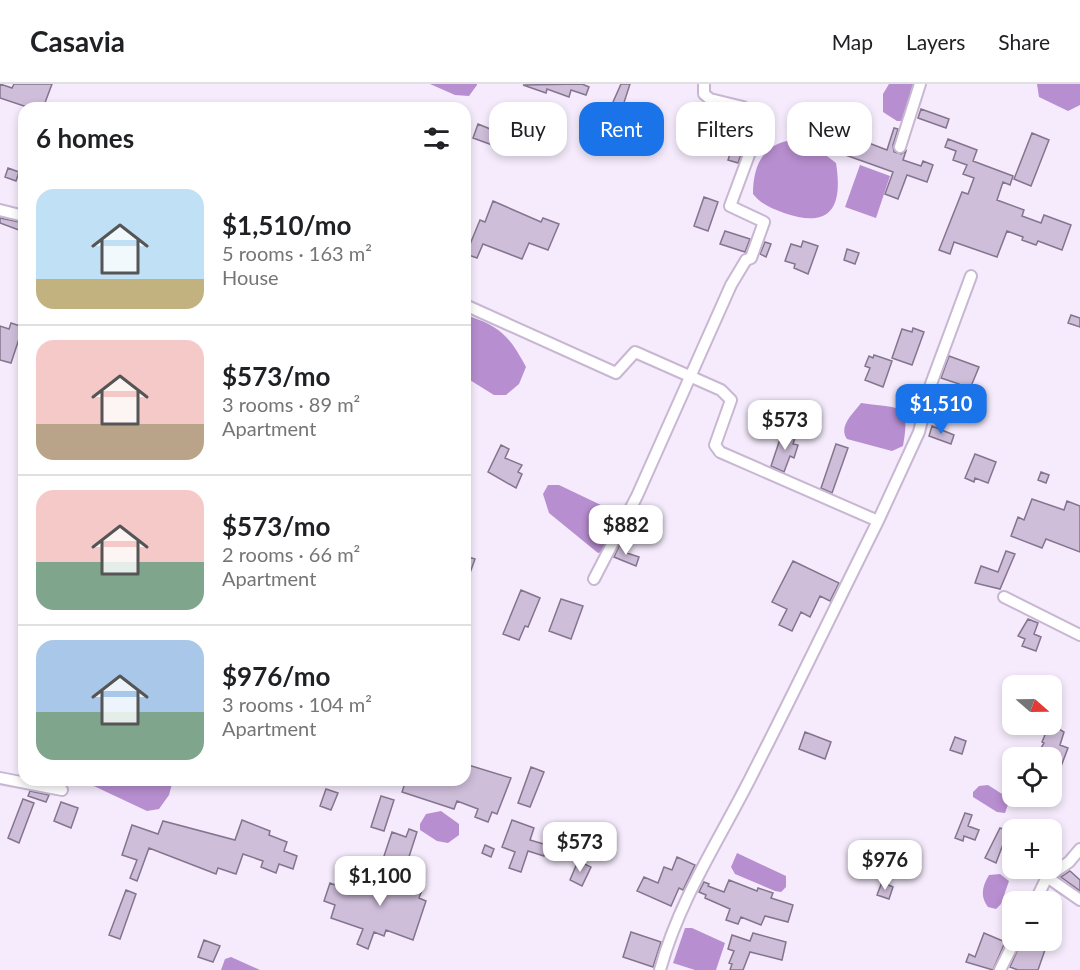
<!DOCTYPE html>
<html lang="en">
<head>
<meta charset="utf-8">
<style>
  :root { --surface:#fff; --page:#f6f6f6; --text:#202124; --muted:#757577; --line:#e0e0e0; --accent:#1a73e8 }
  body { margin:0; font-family:Lato,sans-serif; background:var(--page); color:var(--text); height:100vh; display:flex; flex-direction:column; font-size:22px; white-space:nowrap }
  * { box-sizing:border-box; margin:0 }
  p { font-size:20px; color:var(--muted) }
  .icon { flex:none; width:33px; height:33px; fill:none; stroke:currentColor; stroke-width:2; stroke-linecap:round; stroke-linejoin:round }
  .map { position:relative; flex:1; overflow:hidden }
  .drawer { position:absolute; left:18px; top:18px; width:453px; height:684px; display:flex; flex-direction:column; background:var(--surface); border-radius:18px; box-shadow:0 3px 9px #0003 }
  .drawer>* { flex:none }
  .guide { position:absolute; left:489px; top:18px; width:501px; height:54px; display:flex; gap:12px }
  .needle { width:39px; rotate:110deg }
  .tools { position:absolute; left:1002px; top:591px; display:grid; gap:12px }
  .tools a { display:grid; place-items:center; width:60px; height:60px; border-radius:12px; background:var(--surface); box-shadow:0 3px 9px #0003; font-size:30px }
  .price { position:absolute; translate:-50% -51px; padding:0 14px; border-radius:12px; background:#fff; color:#222; font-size:20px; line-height:39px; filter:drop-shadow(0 2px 3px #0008) }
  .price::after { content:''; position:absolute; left:50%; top:36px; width:18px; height:14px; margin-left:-9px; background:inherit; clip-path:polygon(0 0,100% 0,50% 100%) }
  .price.active { background:var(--accent); color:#fff }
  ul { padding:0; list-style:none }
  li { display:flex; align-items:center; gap:18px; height:150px; padding:0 18px }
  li+li { border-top:2px solid var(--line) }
  li span { display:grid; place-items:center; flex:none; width:168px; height:120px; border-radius:18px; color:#555 }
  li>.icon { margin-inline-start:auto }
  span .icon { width:72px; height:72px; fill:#fffc; stroke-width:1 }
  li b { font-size:26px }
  h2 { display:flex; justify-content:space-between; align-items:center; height:72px; padding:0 18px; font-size:26px }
  .pill { padding:0 21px; border-radius:18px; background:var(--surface); box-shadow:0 3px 9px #0003; font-size:21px; line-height:54px }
  .pill.active { background:var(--accent); color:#fff }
  header { display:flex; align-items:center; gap:36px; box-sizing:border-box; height:84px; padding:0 30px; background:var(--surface); border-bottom:2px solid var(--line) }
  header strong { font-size:28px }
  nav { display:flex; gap:33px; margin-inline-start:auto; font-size:21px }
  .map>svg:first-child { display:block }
</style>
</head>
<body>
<header>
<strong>Casavia</strong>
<nav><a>Map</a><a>Layers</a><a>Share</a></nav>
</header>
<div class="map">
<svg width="1080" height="886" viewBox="0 0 1080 886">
  <rect width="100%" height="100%" fill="#f5ebfc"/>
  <path fill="#b78ecf" d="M430,0H477V1L469,12L455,11Z
    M889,0H916L904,37H897L883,28V10Z
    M1037,0H1080V21L1068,27L1039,13Z
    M792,56L823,69L836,79C843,123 831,145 784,129C771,124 762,121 753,110C753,83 762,60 792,56Z
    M860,81L890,92L876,134L845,123Z
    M469,232C501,243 510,253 526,283L519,300L506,311H494L465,293V237Z
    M861,319C900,325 911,317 903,362L892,367L847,355C838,342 853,330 861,319Z
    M548,401H559L603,422L605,433V467L598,469L549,429L543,410Z
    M81,696H173L169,711L159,725L147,727Z
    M988,701L1010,715L1005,729L997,728L973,713V708L979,702Z
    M441,727L459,740V751L448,759L437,757L420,746V740L426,730Z
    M737,769L786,792V803L781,808L775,807L735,790L731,783Z
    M1000,790L1009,797L1001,820L996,825L988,823C980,812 982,803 989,791Z
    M685,844H692L725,859L716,886H695L673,879Z
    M231,873L260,886H221L225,875Z"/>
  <path fill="#cfbeda" stroke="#84748d" stroke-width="1.5" d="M0,0L12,4L14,0H52L43,24H30L0,14Z
    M582,0L589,3L586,11L571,6L569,13L547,5L546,9L523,1Z
    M621,0H630L620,31L632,37L623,57L597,46L606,26L609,27Z
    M921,25L949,35L946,44L918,34Z
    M840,33L871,43L866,58L887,66L894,44L898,45L893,61L894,68L901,70L906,67L903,76L921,82L923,77L933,81L927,98L907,91L898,115L885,110L893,88L837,68L844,47L836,45Z
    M478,40L500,49L495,62L473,54Z
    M1032,49L1049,56L1031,102L1014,95Z
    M948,55L977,66L973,77L1013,92L1010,101L1003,98L997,116L1024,126L1022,132L1041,139L1044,131L1071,141L1062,166L1038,157L1036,161L1022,156L1023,153L1007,147L997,173L954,158L950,170L939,166L962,108L968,110L974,94L963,90L967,81L953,76L956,67L945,63Z
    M731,67L741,70L738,79L728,76Z
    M8,84L19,88L16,97L5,93Z
    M704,113L718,118L708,147L694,142Z
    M493,117L541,138L543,134L559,140L548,166L529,159L522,175L483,160L477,174L466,170L480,136L485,138Z
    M0,134L24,139V148L0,139Z
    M725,147L750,155L745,168L720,160Z
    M803,157L818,162L808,190L794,184L795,180L785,177L791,160L801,163Z
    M765,158L771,160L766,173L760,170Z
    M847,165L859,169L855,180L844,176Z
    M1071,231L1080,234V243L1068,239Z
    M11,239L23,243L11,279L0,276V242L9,245Z
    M913,244L924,248L912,281L892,274L902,245L912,248Z
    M874,271L892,277L883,303L865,296L870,284L865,282L869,272L873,274Z
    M949,272L979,283L957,336L934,326L939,312L952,317L959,300L941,294Z
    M801,335L815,340L813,348L799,342Z
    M932,342L954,351L951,360L929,352Z
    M783,346L796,351L793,360L798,361L794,374L790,372L784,388L771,382Z
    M836,360L848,364L832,409L821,404Z
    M501,361L509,365L505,374L522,381L518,388L522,390L516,404L488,388Z
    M975,370L996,378L988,399L975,394L974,398L965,394Z
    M1041,388L1049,391L1046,399L1038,396Z
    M1032,415L1064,426L1067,417L1080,422V468L1046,455L1042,464L1011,452L1018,433L1024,436Z
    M620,460L629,464L627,469L639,473L636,482L614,473Z
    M1006,467L1015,470L1000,505L975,499L981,482L998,488Z
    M465,472L475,475L466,500H465Z
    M793,477L839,499L830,517L820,512L810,533L801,528L792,547L779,541L787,525L772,518Z
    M521,506L540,514L528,543L525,542L519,556L503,550Z
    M561,515L583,522L571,555L549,547Z
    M1028,535L1038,539L1034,550L1041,553L1036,567L1022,562L1025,555L1018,552Z
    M1020,640H1051L1064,648L1060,661L1068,664L1052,706V674H1035L1044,659L1042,658L1045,651Z
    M805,648L831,658L825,675L799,665Z
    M955,653L966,657L962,670L950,666Z
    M465,680L511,694L497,730L492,728L488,738L475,733L478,725L457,717L454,725L402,708L406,696H465Z
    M531,683L544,688L530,723L518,719Z
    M326,705L338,709L331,726L320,722Z
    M30,707L49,711L46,718L28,712Z
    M381,712L394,716L384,747L371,743Z
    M23,715L34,719L19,759L8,754Z
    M61,718L78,724L71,744L54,737Z
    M965,729L972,731L968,742L979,746L975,756L964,752L963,757L955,754Z
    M242,736L270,747L269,751L287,758L284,767L297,772L293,785L279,780L276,789L261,783L263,777L243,770L236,790L218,784L216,790L149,764L137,797L130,794L137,776L122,771L132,741L158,750L163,737L235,756Z
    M512,736L534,744L530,756L547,761L544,772L528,767L521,788L509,784L515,768L502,763Z
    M1000,744L1008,747L996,779L985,774Z
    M409,745L417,748L406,782L383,775L392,748L406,753Z
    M485,761L494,765L491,773L482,769Z
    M677,773L695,781L683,806L679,804L671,822L637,807L644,793L658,799L664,783L672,786Z
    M578,777L591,783L582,802L570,796Z
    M1070,787L1080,796V807L1061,793Z
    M396,788L425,798L419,814L426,817L413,856L386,846L384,852L374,848L368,865L357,860L363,845L331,834L335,821L324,817L330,799L359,810L364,795L391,804Z
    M729,796L757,807L758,804L773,809L771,814L793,821L788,838L765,832L761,841L741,833L738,840L726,836L730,825L705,814L706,811L699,808L704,798L709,800L708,802L724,808Z
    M882,798L893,803L889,815L877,811Z
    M126,806L136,810L120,855L109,851Z
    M631,848L661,858L653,883L623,873Z
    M753,849L786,858L782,876L750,868L743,886H730L732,880L729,879L734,867L728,865L732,851L750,857Z
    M984,849L1005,858L993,886L966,878L969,870L975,873Z
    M204,856L220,862L213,878L198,873Z
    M1022,856L1047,860L1038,886H1018L1010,883Z"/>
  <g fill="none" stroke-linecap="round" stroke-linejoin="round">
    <defs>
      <path id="minor" d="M900,63L920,0
        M0,126L24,132
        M465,221L616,289L635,268L721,306L731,316L715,361L720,368L878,437C837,519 797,603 755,685C722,752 680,813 660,886
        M878,437L919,348L931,300L971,192
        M594,495L637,412L731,201L746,176L751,174L764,138L730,122L753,60L767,42L743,23L710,15L704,10V0
        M1004,513L1080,551
        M0,694L62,706
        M1047,793L1069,778L1080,765
        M1035,818L1047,793L1080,816
        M1000,886L1015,856"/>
    </defs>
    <use href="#minor" stroke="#c8b7d3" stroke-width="14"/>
    <use href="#minor" stroke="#fff" stroke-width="10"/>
  </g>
</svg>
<div class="tools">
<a><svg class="needle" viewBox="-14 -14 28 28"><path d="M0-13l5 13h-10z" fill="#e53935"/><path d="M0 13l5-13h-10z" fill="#757577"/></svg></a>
<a><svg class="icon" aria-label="locate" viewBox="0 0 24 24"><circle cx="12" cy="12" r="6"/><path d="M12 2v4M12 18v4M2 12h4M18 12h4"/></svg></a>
<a>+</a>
<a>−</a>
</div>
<b class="price active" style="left:941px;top:351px">$1,510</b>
<b class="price" style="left:785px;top:367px">$573</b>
<b class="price" style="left:626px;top:472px">$882</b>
<b class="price" style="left:580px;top:789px">$573</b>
<b class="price" style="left:885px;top:807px">$976</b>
<b class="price" style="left:380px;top:823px">$1,100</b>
<div class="guide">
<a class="pill">Buy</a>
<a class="pill active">Rent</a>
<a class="pill">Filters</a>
<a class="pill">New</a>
</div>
<section class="drawer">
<h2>6 homes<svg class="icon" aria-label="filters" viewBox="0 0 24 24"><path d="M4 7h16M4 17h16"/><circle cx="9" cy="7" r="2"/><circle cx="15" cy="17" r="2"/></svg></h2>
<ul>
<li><span style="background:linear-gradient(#bfe0f5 75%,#c2b280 0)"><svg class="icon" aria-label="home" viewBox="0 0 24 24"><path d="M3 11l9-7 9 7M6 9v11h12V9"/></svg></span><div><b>$1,510/mo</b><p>5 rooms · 163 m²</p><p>House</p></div></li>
<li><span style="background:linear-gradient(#f6c9c9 70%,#b9a48a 0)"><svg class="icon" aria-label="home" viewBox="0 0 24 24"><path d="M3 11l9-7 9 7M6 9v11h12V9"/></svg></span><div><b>$573/mo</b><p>3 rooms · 89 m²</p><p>Apartment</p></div></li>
<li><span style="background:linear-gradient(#f6c9c9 60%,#7fa58c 0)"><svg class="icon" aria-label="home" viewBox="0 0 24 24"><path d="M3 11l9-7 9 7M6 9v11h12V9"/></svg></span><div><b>$573/mo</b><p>2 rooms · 66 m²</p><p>Apartment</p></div></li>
<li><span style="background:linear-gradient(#a9c7e8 60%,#7fa58c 0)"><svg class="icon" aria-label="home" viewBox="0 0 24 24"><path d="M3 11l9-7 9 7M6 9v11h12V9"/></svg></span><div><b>$976/mo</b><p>3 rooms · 104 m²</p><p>Apartment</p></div></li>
</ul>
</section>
</div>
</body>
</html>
